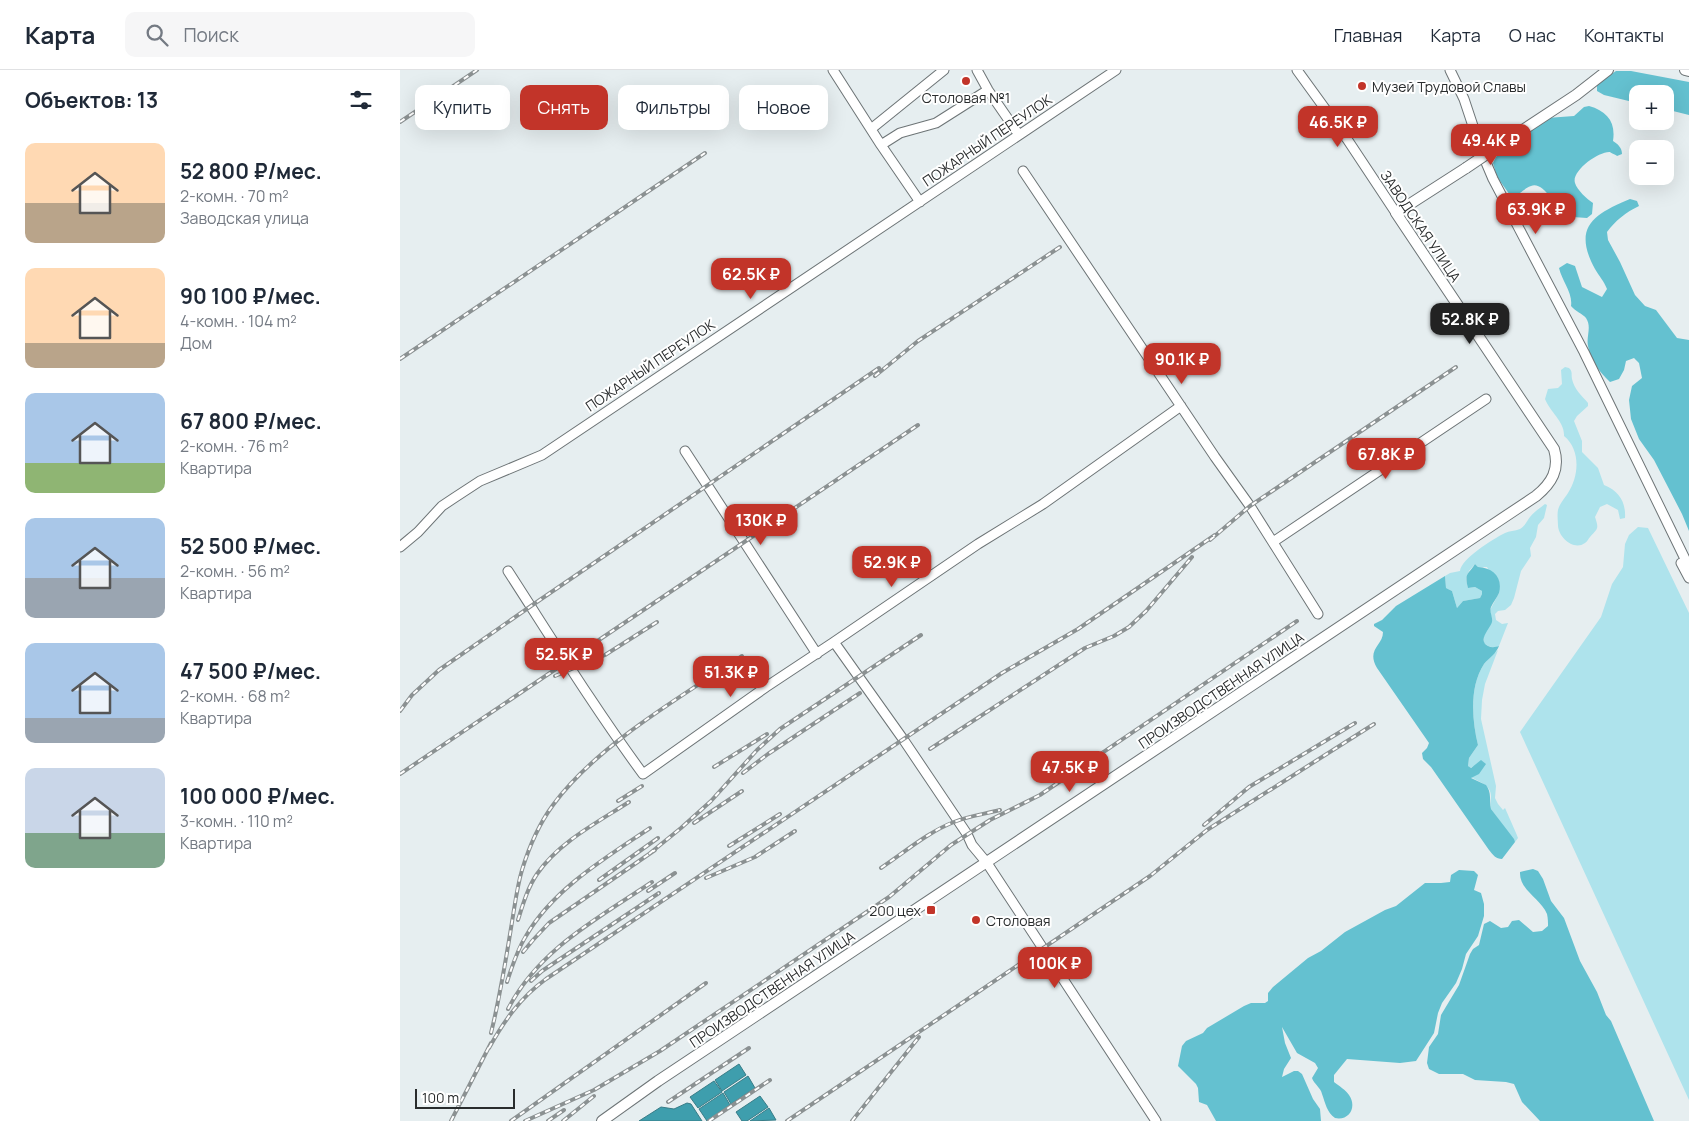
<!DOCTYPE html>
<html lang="ru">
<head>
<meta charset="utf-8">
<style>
  :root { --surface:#fff; --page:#f6f6f7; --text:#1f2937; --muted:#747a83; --line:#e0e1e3; --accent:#c23429 }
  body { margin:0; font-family:Manrope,sans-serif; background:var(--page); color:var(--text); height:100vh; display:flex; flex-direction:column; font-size:19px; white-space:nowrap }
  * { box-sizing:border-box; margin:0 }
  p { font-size:16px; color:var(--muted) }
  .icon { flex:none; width:28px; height:28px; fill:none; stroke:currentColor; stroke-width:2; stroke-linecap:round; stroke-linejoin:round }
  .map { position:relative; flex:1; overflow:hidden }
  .drawer { display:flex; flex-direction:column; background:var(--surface); width:400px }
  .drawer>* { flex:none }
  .hud { position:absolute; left:15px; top:15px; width:475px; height:45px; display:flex; gap:10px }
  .controls { position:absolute; left:1229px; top:15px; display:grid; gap:10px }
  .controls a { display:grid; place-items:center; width:45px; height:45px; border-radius:10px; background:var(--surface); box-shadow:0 5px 20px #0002; font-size:25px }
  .scale { position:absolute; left:15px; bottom:12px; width:100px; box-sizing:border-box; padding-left:5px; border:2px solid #292c2d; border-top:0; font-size:14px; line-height:18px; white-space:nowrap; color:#292c2d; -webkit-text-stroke:4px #fff; paint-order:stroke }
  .price { position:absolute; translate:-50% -42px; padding:0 11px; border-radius:10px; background:var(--accent); color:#fff; font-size:16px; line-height:32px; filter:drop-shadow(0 1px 2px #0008) }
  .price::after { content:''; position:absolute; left:50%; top:30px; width:15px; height:11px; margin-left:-8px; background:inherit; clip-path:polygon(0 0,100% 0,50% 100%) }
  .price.on { background:#222; color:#fff }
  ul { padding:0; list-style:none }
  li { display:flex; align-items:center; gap:15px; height:125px; padding:0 25px }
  li span { display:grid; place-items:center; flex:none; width:140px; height:100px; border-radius:10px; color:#555 }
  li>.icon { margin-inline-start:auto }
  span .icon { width:60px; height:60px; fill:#fffc; stroke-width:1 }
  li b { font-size:21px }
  h2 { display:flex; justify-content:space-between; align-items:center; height:60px; padding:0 25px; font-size:21px }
  .pill { padding:0 18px; border-radius:10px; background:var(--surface); box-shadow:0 5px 20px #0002; font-size:18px; line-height:45px }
  .pill.on { background:var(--accent); color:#fff }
  header { display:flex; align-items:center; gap:30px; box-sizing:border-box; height:70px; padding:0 25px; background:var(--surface); border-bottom:1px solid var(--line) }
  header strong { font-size:24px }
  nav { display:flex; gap:28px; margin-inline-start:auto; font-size:18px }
  .search { width:350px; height:45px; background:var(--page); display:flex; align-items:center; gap:12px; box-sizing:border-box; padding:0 18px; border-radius:10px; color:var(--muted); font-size:19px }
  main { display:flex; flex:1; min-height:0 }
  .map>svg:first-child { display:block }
</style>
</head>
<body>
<header>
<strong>Карта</strong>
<div class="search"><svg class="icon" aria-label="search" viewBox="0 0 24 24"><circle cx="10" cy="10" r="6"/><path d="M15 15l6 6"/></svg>Поиск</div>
<nav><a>Главная</a><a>Карта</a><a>О нас</a><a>Контакты</a></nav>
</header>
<main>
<section class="drawer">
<h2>Объектов: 13<svg class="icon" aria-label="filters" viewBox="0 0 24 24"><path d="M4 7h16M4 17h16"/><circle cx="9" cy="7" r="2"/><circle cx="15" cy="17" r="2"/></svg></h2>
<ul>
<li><span style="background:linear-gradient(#ffd9b3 60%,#b9a48a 0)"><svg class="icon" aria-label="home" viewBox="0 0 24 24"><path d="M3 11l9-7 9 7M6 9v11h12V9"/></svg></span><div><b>52 800 ₽/мес.</b><p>2-комн. · 70 m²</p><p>Заводская улица</p></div></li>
<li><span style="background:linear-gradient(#ffd9b3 75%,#b9a48a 0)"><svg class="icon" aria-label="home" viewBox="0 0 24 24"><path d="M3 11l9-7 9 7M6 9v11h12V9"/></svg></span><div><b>90 100 ₽/мес.</b><p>4-комн. · 104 m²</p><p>Дом</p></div></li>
<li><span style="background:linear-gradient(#a9c7e8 70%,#8fb573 0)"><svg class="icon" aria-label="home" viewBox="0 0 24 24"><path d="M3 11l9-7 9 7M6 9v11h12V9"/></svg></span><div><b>67 800 ₽/мес.</b><p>2-комн. · 76 m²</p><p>Квартира</p></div></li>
<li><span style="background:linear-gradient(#a9c7e8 60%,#9aa5b1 0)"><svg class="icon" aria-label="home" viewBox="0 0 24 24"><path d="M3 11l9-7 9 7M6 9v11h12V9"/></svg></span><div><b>52 500 ₽/мес.</b><p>2-комн. · 56 m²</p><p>Квартира</p></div></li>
<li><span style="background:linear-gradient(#a9c7e8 75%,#9aa5b1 0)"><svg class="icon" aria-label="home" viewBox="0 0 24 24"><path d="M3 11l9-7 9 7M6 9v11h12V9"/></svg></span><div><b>47 500 ₽/мес.</b><p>2-комн. · 68 m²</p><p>Квартира</p></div></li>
<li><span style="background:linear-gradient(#c9d6e8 65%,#7fa58c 0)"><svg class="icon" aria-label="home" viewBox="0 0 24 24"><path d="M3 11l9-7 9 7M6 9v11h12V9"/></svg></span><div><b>100 000 ₽/мес.</b><p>3-комн. · 110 m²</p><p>Квартира</p></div></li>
</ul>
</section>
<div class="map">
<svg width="1289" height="1051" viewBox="0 0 1289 1051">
  <rect width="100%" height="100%" fill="#e6eef0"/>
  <path fill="#aee3ec" d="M1165,297L1169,298C1173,302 1171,304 1172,309C1174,319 1182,326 1188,333V336L1177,346L1174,351L1182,371V382L1198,398L1204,415C1219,421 1226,432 1225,448L1220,449L1218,440L1207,434L1200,437L1195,447C1199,459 1198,458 1190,467C1188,469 1188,471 1185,473C1174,481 1159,468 1158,456C1158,451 1157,445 1158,440C1160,433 1164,429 1168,423C1179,406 1181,380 1164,366C1165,352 1150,342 1145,329L1148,319L1158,318L1162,314L1161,300Z
    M1145,434L1147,435L1144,448L1138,455L1136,467L1130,478L1131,486L1121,501L1114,528L1111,535L1105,540L1098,541L1095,544L1096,550L1102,554L1108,553L1099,576C1094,579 1088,577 1084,573V564L1092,550L1090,540L1099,523L1087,497H1078L1075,494L1069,501L1066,509L1068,518L1075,517L1082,521V524L1080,528L1063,531L1057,538L1052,521L1046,518L1045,506L1050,503L1060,501C1061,489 1093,469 1105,463C1109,461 1115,461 1120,459C1125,456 1127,451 1130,447C1134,442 1140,438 1145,434Z
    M1238,457L1248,458L1289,543V1030L1120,662L1201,547L1212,514L1223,497L1225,474L1229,465Z
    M1098,580L1085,614L1082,630L1081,649L1096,716L1095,728L1098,734L1103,740L1105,738L1116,763L1118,768L1115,772L1091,739C1090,734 1091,731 1091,726C1091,715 1079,712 1071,707L1074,696L1070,698L1068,696L1069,688L1078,675C1072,650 1069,617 1084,594C1088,589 1093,584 1098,580Z"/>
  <path fill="#64c1d0" d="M1216,1H1231L1289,12V45L1265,39V24H1238L1237,33L1204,25L1197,21V14Z
    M1189,36C1207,41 1216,52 1213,71C1218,74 1222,78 1222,84L1217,86C1216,85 1211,83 1210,82C1199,81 1171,101 1175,113C1177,120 1187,129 1193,133L1192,144L1187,148L1159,146C1157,136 1143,111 1131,116C1122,119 1120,127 1110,125L1097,107L1093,93L1096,87L1122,65L1135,58L1147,48L1174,46L1184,37Z
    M1230,129L1237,131L1239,136C1226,142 1215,151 1207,162L1208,170L1220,192L1235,225L1245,236L1256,240L1277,268L1289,270V461L1282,444L1254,390L1239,369L1231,349L1229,330L1232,316L1242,308L1239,293L1234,288L1226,291L1224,300L1219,309L1210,312C1199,301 1191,292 1188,276C1186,266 1192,257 1186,248C1183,244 1175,241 1171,236C1173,223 1162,211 1159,198L1167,193L1175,196L1182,217L1202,227L1207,219C1204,211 1199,206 1195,199C1172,157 1194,144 1230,129Z
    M1075,494L1078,497C1093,498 1103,507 1099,523C1097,528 1093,532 1091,537C1089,542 1093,547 1092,552C1090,559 1077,570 1088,576C1092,578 1096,577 1099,576C1096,584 1089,588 1084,594C1069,617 1072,650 1078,675L1069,688L1068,696L1071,698L1081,690L1086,694L1079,704L1071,708L1086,715C1092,723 1089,730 1091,739L1114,769L1115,772L1102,789C1096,789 1093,785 1089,780L1031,697L1023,689L1022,683L1027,678L1029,673L977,598C966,579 983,576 983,562L974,556V554L982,550L996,536L1045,506L1046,518L1052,521L1057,538L1063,531L1080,528L1082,524V521L1075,517L1068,518C1064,503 1068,505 1075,494Z
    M1133,799L1138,801L1143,809L1151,831L1164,848L1180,891L1197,922L1206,945L1211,951L1254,1051H1140L1122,1032L1114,1014L1106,1012L1075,1010L1063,1004H1039L1029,999L1027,993L1029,977L1038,964L1041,945L1059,915L1070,884L1073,879L1079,875L1084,854L1090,851L1101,858L1108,857L1112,851L1119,850L1133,862L1142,861L1148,856C1148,853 1148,848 1147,844C1141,829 1119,820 1120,802Z
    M1059,800L1074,801L1078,805L1074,820L1081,823L1084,834V846L1078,866L1066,884L1062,899L1056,913L1042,933L1038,943L1034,963L1016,991L1000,993L947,989L934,1005V1012C939,1016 946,1020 949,1025C957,1036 950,1051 935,1048C927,1043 925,1032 922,1024C921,1018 914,1014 912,1008L918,998L915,993L897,983L882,957L885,973L891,988L884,999L882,1007L894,1001H898L902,1004L913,1029L920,1039L921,1051H816L807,1035L799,1032L798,1018L796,1014L778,996L782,976L786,971L803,963L807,958L844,936L851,933H865L868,931V923L873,917L908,888L921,881L945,862L985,840L996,836L1025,813H1041L1050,812L1051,805Z"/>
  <path fill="#3e9ead" stroke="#387c87" d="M339,994L346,1005L322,1021L315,1010Z
    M348,1006L355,1018L331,1034L324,1022Z
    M314,1011L322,1022L298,1038L290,1027Z
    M323,1023L330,1035L307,1051L299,1039Z
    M360,1026L368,1037L347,1051H342L336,1042Z
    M287,1033L291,1034L302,1051H239L261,1037L274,1039Z
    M369,1038L376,1050L350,1051Z"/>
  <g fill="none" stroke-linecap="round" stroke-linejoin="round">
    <defs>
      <path id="minor" d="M433,0L481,75L520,132
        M577,0L588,20L619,65
        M897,0L947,69L996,143
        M1050,0L1064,29L1082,83L1093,109L1184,282L1289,497
        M471,59L544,0
        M481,75L500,63L536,53L588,20
        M623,101L815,387L850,436L918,544
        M285,381L417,584
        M873,472L1086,329
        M0,477L18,462L42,436L54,428L80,411L142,385L716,0
        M1281,493L1289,508
        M108,501C152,569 195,639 243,704L366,617L434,572
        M756,1051L587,793L572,775L567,764L503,669L434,572L578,474L643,434L781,336"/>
      <path id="major" d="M1285,0L1289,1
        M1103,73L1176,25L1208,0
        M202,1051L258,1011L1136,426C1152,413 1160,399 1154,379L996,143L1066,98"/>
    </defs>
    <use href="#minor" stroke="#6d7476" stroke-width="11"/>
    <use href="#major" stroke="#6d7476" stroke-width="12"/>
    <use href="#minor" stroke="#fff" stroke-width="9"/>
    <use href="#major" stroke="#fff" stroke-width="10"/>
    <defs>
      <path id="rail" d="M0,52L77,0
        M0,289L305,83
        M475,306L518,271L660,177
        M810,470L850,436L1056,297
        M155,606L205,585L257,552
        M0,641L12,625L39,600L131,536L479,298
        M530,679L685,578L714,566L729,557L746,541L792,487
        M314,697L367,664
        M343,703L368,684L460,623
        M0,704L518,355
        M218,731L242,716
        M294,753L342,721
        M804,755L849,717L955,653
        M329,776L380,744
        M249,784L281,758L311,731L357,680L380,659L521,565
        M481,798C505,782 528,762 554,752C569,746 585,744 600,740
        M306,808L355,787L395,761
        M199,810L258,768
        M248,821L275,803
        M118,850C123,834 128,817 137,804C159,772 198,752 229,732
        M123,882L133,870L149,853L255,780
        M131,911L142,901L259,823
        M107,912C112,897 117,880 126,866C153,819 207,787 250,758
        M108,939C139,879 197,849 252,812
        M91,963C100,927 106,889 112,852C115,834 117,817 122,800C129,777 139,754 153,735C197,675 281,627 342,586
        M89,978C104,951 120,928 146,909L602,603L678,559L815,465
        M268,1032L349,978
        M51,1051L91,973
        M111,1051L306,913
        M125,1051L194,1020L260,981L489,827L551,775L590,750L640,725L897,551
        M148,1051L164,1040
        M163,1051L194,1026
        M309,1051L370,1010
        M387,1051L750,806L807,760L974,654
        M452,1051L519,967"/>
    </defs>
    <use href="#rail" stroke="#8b9192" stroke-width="4"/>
    <use href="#rail" stroke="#fff" stroke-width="2" stroke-dasharray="5.5" stroke-linecap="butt"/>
    <defs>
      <path id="major-bridge" d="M1066,98L1103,73"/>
    </defs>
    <use href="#major-bridge" stroke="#6d7476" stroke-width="12" stroke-linecap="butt"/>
    <use href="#major-bridge" stroke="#fff" stroke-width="10"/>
  </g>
  <g fill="#c23429" stroke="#fff" stroke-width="2">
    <circle cx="566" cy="11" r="5"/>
    <circle cx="962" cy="16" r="5"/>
    <rect x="526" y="835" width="10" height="10" rx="2.5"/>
    <circle cx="576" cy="850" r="5"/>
  </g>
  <g text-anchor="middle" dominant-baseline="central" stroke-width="4" stroke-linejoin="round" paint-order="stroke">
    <g font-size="14" fill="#292c2d" stroke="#fff" text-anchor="start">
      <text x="972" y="16">Музей Трудовой Славы</text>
      <text x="566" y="27" text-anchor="middle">Столовая №1</text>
      <text x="521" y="840" text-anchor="end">200 цех</text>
      <text x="586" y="850">Cтоловая</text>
    </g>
    <g font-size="14" fill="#292c2d" stroke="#fff">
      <text transform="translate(587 70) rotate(-34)">ПОЖАРНЫЙ ПЕРЕУЛОК</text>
      <text transform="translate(1021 156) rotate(56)">ЗАВОДСКАЯ УЛИЦА</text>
      <text transform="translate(250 295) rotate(-34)">ПОЖАРНЫЙ ПЕРЕУЛОК</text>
      <text transform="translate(821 620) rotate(-34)">ПРОИЗВОДСТВЕННАЯ УЛИЦА</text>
      <text transform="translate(372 919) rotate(-34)">ПРОИЗВОДСТВЕННАЯ УЛИЦА</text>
    </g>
  </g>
</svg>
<div class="controls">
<a>+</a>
<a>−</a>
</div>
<div class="scale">100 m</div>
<b class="price" style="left:938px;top:78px">46.5K ₽</b>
<b class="price" style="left:1091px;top:96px">49.4K ₽</b>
<b class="price" style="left:1136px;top:165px">63.9K ₽</b>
<b class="price" style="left:351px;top:230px">62.5K ₽</b>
<b class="price on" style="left:1070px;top:275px">52.8K ₽</b>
<b class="price" style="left:782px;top:315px">90.1K ₽</b>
<b class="price" style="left:986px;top:410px">67.8K ₽</b>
<b class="price" style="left:361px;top:476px">130K ₽</b>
<b class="price" style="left:492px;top:518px">52.9K ₽</b>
<b class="price" style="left:164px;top:610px">52.5K ₽</b>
<b class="price" style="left:331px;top:628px">51.3K ₽</b>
<b class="price" style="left:670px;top:723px">47.5K ₽</b>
<b class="price" style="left:655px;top:919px">100K ₽</b>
<div class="hud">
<a class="pill">Купить</a>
<a class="pill on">Снять</a>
<a class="pill">Фильтры</a>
<a class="pill">Новое</a>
</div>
</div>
</main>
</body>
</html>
